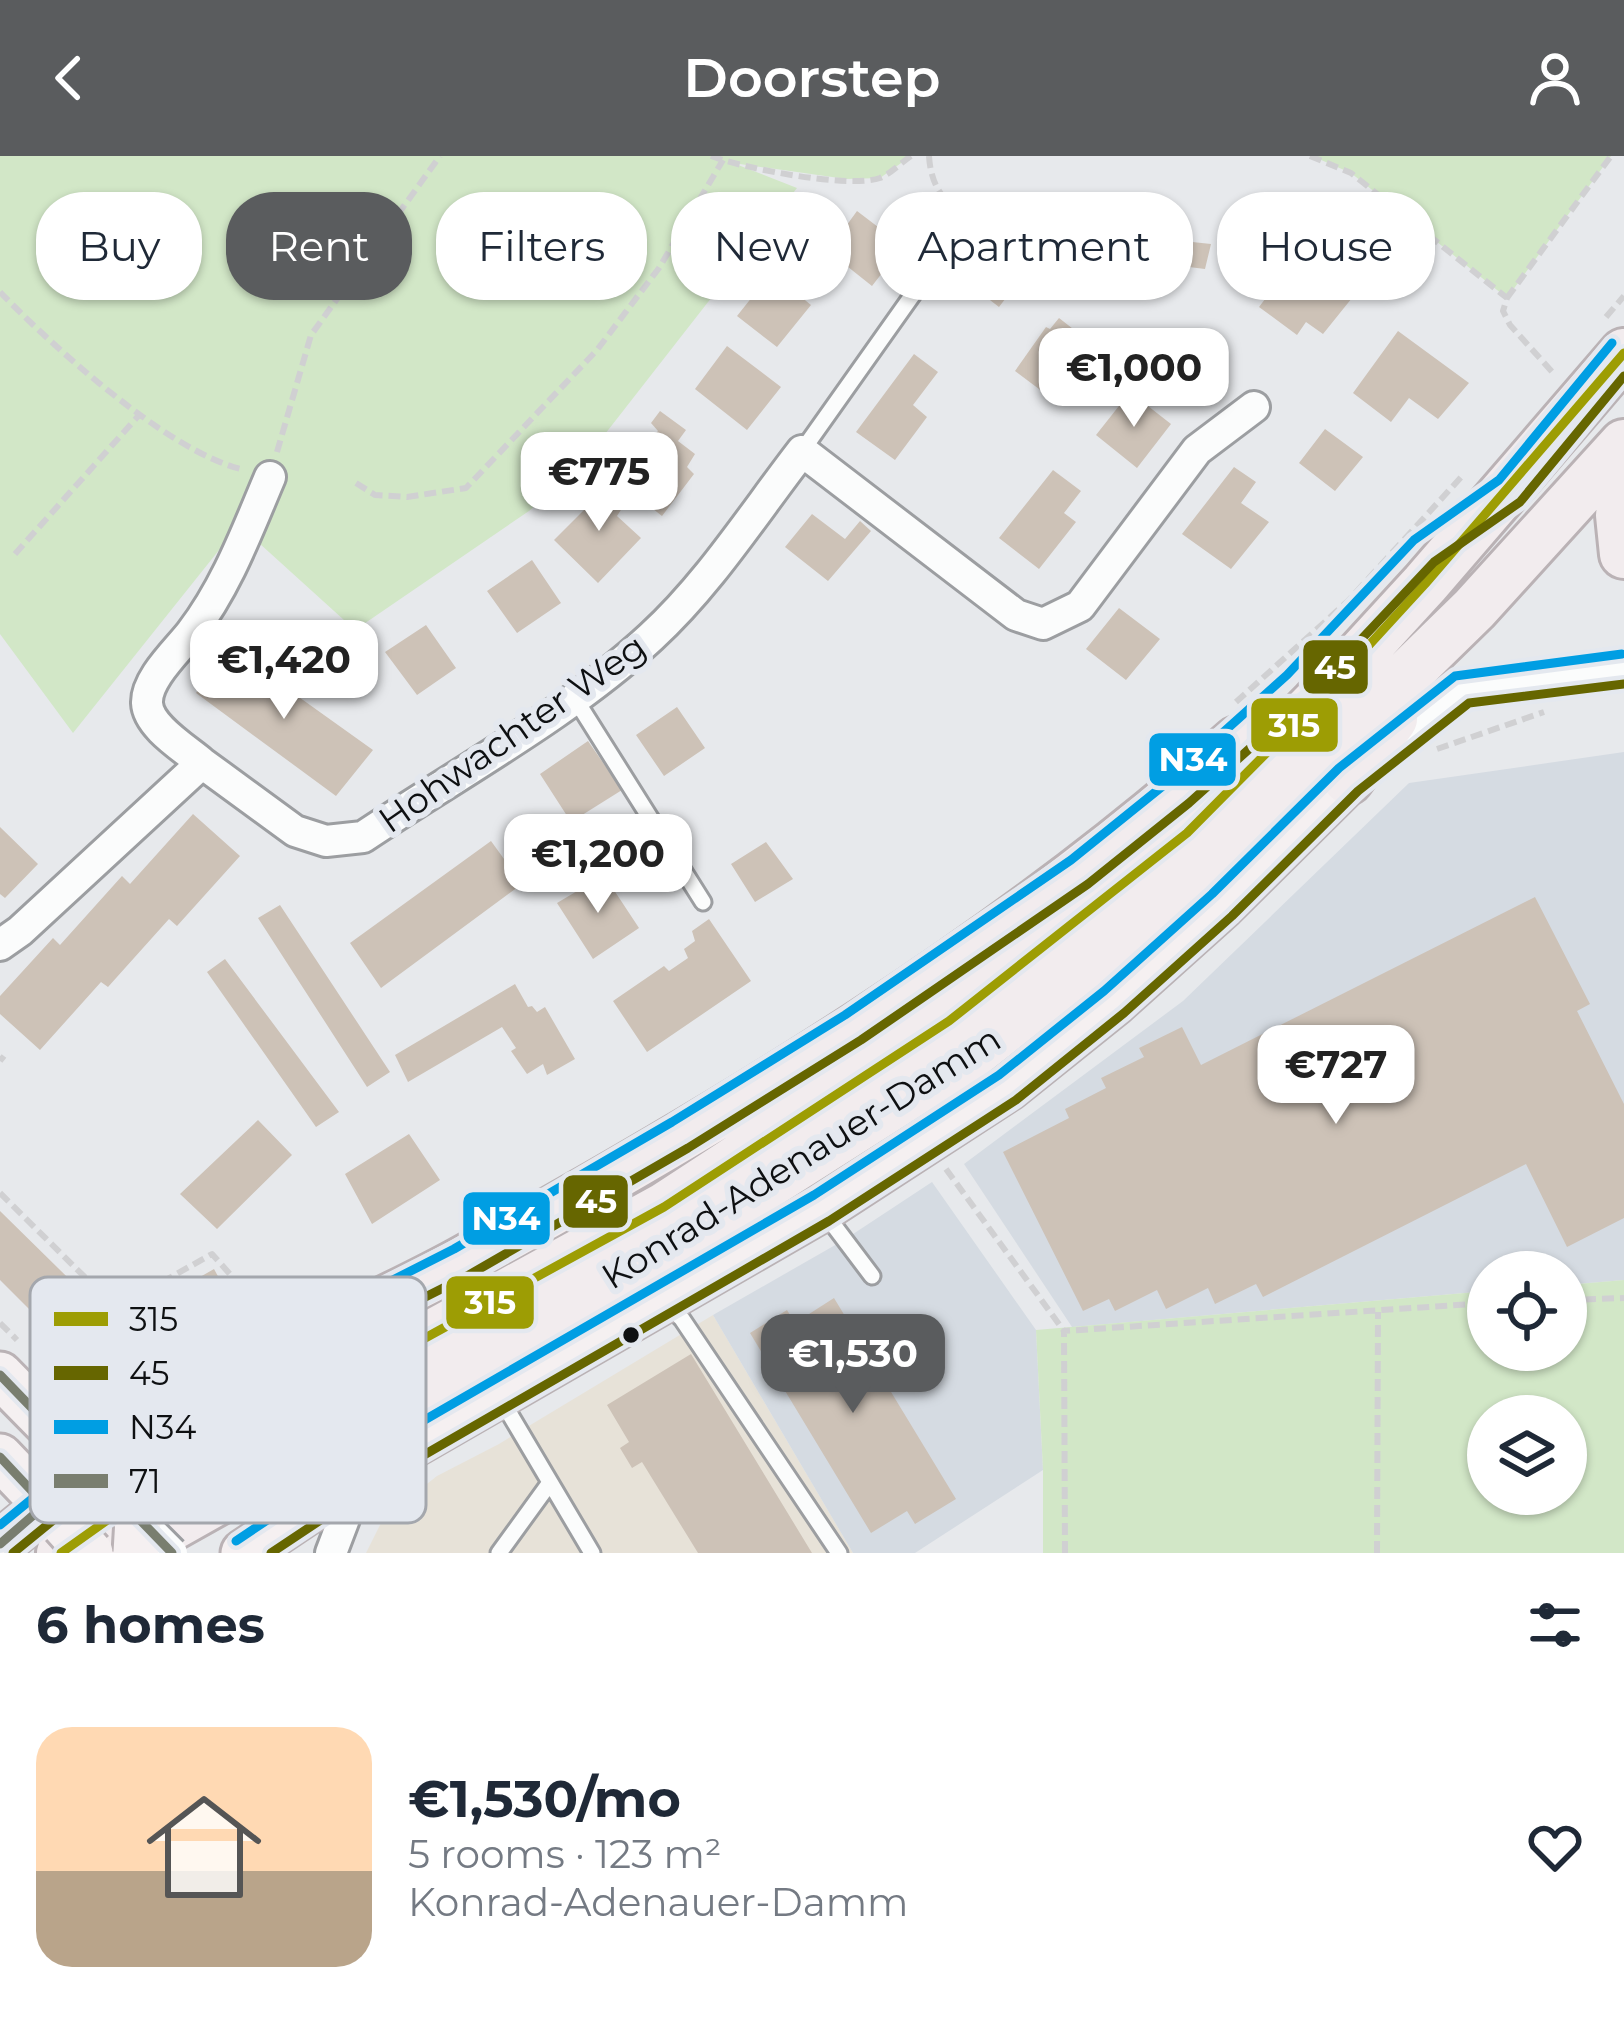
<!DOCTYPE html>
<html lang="en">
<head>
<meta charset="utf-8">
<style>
  :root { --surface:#fff; --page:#f6f6f7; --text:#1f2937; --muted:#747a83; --line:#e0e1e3; --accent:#5a5c5e }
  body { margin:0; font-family:Montserrat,sans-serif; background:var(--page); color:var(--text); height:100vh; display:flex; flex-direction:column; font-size:45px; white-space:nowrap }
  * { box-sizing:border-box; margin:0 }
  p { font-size:39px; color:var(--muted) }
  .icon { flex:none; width:66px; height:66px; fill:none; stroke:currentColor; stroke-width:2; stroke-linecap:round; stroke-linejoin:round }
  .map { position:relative; height:1397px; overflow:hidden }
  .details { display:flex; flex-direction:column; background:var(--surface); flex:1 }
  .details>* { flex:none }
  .guide { position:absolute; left:36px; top:36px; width:1554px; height:108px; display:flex; gap:24px }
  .controls { position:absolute; left:1467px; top:1095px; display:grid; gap:24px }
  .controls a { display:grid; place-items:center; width:120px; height:120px; border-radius:50%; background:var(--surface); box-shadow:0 3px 9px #0004; font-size:60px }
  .price { position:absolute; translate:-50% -102px; padding:0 27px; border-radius:24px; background:#fff; color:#222; font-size:39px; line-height:78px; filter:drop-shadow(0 3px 6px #0008) }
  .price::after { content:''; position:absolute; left:50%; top:72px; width:36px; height:27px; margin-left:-18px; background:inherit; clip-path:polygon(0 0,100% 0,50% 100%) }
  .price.current { background:var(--accent); color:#fff }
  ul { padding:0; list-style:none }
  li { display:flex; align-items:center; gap:36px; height:300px; padding:0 36px }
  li+li { border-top:3px solid var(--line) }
  li span { display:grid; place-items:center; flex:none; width:336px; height:240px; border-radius:36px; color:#555 }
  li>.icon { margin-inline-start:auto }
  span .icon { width:144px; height:144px; fill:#fffc; stroke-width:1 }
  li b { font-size:51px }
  h2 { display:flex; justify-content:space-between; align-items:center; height:144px; padding:0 36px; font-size:51px }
  .pill { padding:0 42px; border-radius:48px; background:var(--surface); box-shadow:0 3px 9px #0004; font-size:42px; line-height:108px }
  .pill.current { background:var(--accent); color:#fff }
  header { display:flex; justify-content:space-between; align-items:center; height:156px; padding:0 36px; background:var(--accent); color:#fff; font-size:54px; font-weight:600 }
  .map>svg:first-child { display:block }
</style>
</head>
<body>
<header><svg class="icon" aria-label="back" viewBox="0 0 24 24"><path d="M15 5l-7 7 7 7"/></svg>Doorstep<svg class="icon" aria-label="person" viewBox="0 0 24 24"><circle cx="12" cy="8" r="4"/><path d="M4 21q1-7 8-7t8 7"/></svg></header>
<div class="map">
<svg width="1624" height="1397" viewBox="0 0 1624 1397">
  <rect width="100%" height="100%" fill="#e7e9ec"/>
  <path fill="#e7e2d8" d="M713,1159L853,1397H366L383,1363L437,1320L499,1288Z"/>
  <path fill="#d5dbe2" d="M1624,596V1124L1566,1129V1116H1488V1135L1072,1171L964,1008L1183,845L1409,627Z
    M932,1026L1036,1174L1043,1314L915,1397H853L713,1159L844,1084Z"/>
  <path fill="#d2e7c7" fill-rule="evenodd" d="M0,0H911L880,22L846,23L733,7L797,32L584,305L529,355L355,474L239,369L73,577L0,478Z
    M1312,0H1611L1507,142L1351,17Z
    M1624,1124V1397H1043V1314L1036,1174L1488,1135V1194H1566V1129ZM1488,1260H1566V1338H1488Z"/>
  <path fill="#cdc2b7" d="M857,55L903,90L872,130L828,95Z
    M1168,74L1184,77L1183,85L1211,88L1205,113L1181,110L1176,133L1103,124L1109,81L1147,86L1149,80L1166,82Z
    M991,83L1029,112L999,151L960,121Z
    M788,96L818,118L800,140L811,149L777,191L737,160Z
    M1298,99L1352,142L1323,178L1306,166L1297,179L1259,151Z
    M1059,162L1086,183L1076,196L1087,204L1055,245L1015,215L1046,171L1050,173Z
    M1398,175L1469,227L1438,263L1409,242L1391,266L1353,237Z
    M727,190L781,231L747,274L695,233Z
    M914,198L938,216L913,249L927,261L895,304L856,276Z
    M1130,236L1171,268L1137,312L1096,279Z
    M660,255L686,274L678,285L695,298L687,311L694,318L662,360L614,322L648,280L651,283L658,275L651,267Z
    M1325,273L1363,301L1335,335L1299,307Z
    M1234,311L1256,326L1241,347L1269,366L1231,413L1182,378Z
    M1053,314L1081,335L1064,357L1076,366L1039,413L999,382Z
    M600,325L626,346L617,360L641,382L598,427L554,384L594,344L588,337Z
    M812,358L845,383L860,365L871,375L828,425L785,391Z
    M532,404L561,447L517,477L487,435Z
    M1119,452L1160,483L1126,524L1086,493Z
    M426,469L456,512L417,539L385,496Z
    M229,491L373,594L336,640L196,537Z
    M677,551L705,592L664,620L636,579Z
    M588,585L622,634L571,666L540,618Z
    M193,658L240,700L177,770L169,763L108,831L101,826L40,894L0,858V840L53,782L60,789L122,720L130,728Z
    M0,671L38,708L5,742L0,738Z
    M491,685L522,728L381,832L350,787Z
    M766,686L793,723L755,746L731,708Z
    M604,719L639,772L593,803L557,747Z
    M1535,741L1590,848L1577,855L1624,948V1062L1567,1091L1526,1008L1263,1141L1256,1128L1215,1148L1208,1132L1166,1153L1157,1134L1115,1155L1109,1143L1083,1155L1003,996L1069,962L1065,953L1106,932L1101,922L1144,901L1139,892L1182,871L1201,909Z
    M280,749L390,916L367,931L258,762Z
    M709,763L751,825L647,896L613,845L664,810L669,815L688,802L684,793L695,785L692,775Z
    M225,803L339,956L316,971L207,816Z
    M515,828L528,851L532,850L537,856L545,851L575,903L547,919L543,908L527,918L511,895L516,892L502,871L408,926L395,899Z
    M258,964L292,999L217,1073L180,1038Z
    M409,978L440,1024L372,1068L345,1018Z
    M0,1055L116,1169L214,1113L237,1155L105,1229L0,1124Z
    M834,1142L956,1343L915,1368L907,1355L871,1377L750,1177L787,1154L795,1167Z
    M691,1198L812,1397H698L642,1306L632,1312L620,1292L629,1286L607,1249Z"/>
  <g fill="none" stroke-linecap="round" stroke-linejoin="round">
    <defs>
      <path id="service" d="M802,295L921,127
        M574,541L703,746
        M823,1055L872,1120
        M665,1146L682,1163L839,1397
        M502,1245L592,1397
        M499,1397L549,1328"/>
      <path id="minor" d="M1384,594L1463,533L1624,513
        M202,607C186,593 148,571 147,547C146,523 177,495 191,477C227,430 247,375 270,321
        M0,789L20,775L202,607L295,675L326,685L363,681C457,618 569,557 651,481C709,428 754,357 802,295L1016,459L1043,468L1080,450L1197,294L1254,251
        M331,1397L347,1355L366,1321"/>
      <path id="primary" d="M0,1219L113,1334
        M0,1301L64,1368
        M0,1388L92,1313
        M244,1397L371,1312L822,1052L1008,931L1114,846L1222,749L1348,624"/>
      <path id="trunk" d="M1624,347L1620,359L1624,398
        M1348,624L1393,563
        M92,1313C167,1262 245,1217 326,1174C371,1151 418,1130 463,1105C734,956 1006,791 1237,585
        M61,1397L141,1340L212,1299L664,1051L949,865L1187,677L1315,548L1425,428L1624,197
        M132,1397L170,1371L674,1088L970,900L1156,753L1343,581L1474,453L1624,288"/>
    </defs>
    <use href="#service" stroke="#9c9ea1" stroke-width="21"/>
    <use href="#minor" stroke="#9c9ea1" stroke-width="36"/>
    <use href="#primary" stroke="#bab2b5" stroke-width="51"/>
    <use href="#trunk" stroke="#bab2b5" stroke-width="54"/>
    <path stroke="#d0d0d2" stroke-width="6" stroke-dasharray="12 6" stroke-linecap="butt" d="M711,0C742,12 849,33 880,22C890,18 902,6 911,0
      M929,0C931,30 943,45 966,62L933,109
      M1310,0L1351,17L1507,142L1503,155L1510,169L1555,219
      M0,136C52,190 169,296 241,313
      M1507,142L1611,0
      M1606,161L1624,140
      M277,296L311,179L440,0
      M356,327L375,339L407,341L466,332L597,194L659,112L723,4
      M15,398L140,258
      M1236,546L1348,445L1464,318
      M1148,580L1169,597
      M1437,593L1544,556
      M0,905L4,900
      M946,1013L1064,1175
      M0,1037L116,1152L212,1098L268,1161
      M1566,1144L1624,1142
      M0,1167L17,1184
      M83,1250L110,1251
      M1065,1397L1064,1175L1488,1147
      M1377,1397L1378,1156"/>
    <use href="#service" stroke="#fbfcfc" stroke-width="15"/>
    <use href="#minor" stroke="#fbfcfc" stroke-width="30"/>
    <use href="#primary" stroke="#f5f0f1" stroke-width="45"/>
    <use href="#trunk" stroke="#f2ecee" stroke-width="48"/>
    <defs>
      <path id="minor-bridge" d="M138,1363L172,1397"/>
      <path id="primary-bridge" d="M113,1334L138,1363L136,1397
        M64,1368L90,1397"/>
    </defs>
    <use href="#minor-bridge" stroke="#9c9ea1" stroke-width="36" stroke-linecap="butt"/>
    <use href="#primary-bridge" stroke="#bab2b5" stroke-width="51" stroke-linecap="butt"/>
    <path stroke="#d0d0d2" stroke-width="6" stroke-dasharray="12 6" stroke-linecap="butt" d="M178,1290L249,1359"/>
    <use href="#minor-bridge" stroke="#fbfcfc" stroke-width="30"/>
    <use href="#primary-bridge" stroke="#f5f0f1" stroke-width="45"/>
    <defs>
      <path id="bus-1" d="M61,1397L141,1340L212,1299L664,1051L949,865L1187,677L1315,548L1425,428L1624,197"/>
      <path id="bus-2" d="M13,1397L101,1325L166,1281L332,1188L469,1119L688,992L861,884L1088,728L1189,647L1307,541L1434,406L1520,346L1624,220
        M271,1397L379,1325L829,1065L1016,944L1124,857L1232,760L1358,635L1469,547L1624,528"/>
      <path id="bus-3" d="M0,1369L83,1301L150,1256L318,1162L454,1093L672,966L845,859L1071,704L1169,625L1287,519L1414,384L1499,324L1612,187
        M236,1385L364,1299L814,1039L999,919L1104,835L1212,738L1339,612L1455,520L1622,498"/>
      <path id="bus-4" d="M0,1219L172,1397
        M0,1301L45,1349L0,1388"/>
    </defs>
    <use href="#bus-1" stroke="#e4e8ef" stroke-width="18"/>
    <use href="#bus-2" stroke="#e4e8ef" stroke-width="18"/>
    <use href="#bus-3" stroke="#e4e8ef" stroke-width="18"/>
    <use href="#bus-4" stroke="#e4e8ef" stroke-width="18"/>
    <use href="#bus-1" stroke="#9d9d04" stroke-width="9"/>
    <use href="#bus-2" stroke="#660" stroke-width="9"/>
    <use href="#bus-3" stroke="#009ee3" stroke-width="9"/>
    <use href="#bus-4" stroke="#797e6f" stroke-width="9"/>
  </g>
  <circle fill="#0e1012" stroke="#e4e8ef" stroke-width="4.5" cx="631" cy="1179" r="10"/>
  <g text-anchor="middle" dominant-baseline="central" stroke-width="12" stroke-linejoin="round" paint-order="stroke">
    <g font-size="36" fill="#0e1012" stroke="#e4e8ef">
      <text transform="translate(512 577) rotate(-35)">Hohwachter Weg</text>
      <text transform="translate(801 1001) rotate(-32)">Konrad-Adenauer-Damm</text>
    </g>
  </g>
  <rect x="30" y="1121" width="396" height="246" rx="18" fill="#e4e8ef" stroke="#a4a7ad" stroke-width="3"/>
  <rect x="54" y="1156" width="54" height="14" fill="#9d9d04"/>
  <rect x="54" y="1210" width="54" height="14" fill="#660"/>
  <rect x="54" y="1264" width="54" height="14" fill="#009ee3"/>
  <rect x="54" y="1318" width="54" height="14" fill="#797e6f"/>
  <g font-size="33" fill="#0e1012">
    <text x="129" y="1175">315</text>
    <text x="129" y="1229">45</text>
    <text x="129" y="1283">N34</text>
    <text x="129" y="1337">71</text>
  </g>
  <g stroke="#e4e8ef" stroke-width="4.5">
    <rect x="1301" y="482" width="69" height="58" rx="12" fill="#660"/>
    <rect x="1249" y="540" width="91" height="58" rx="12" fill="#9d9d04"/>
    <rect x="1147" y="575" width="91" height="57" rx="12" fill="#009ee3"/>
    <rect x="561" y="1017" width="69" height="57" rx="12" fill="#660"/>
    <rect x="461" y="1034" width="91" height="57" rx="12" fill="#009ee3"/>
    <rect x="444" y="1118" width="92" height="57" rx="12" fill="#9d9d04"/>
  </g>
  <g font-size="33" text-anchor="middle" font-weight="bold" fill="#fff">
    <text x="1335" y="523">45</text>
    <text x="1294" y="581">315</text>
    <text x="1193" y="615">N34</text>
    <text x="596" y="1057">45</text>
    <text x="506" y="1074">N34</text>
    <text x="490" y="1158">315</text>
  </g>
</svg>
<div class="controls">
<a><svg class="icon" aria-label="locate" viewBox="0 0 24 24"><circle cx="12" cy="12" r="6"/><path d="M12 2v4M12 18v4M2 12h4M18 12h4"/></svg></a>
<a><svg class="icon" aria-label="layers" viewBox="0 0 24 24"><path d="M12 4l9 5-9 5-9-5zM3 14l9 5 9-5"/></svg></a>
</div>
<b class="price" style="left:1134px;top:274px">€1,000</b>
<b class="price" style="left:599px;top:378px">€775</b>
<b class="price" style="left:284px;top:566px">€1,420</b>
<b class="price" style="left:598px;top:760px">€1,200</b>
<b class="price" style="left:1336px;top:971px">€727</b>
<b class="price current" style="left:853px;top:1260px">€1,530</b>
<div class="guide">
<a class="pill">Buy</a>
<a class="pill current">Rent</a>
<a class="pill">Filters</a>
<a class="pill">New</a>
<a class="pill">Apartment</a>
<a class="pill">House</a>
</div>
</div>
<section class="details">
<h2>6 homes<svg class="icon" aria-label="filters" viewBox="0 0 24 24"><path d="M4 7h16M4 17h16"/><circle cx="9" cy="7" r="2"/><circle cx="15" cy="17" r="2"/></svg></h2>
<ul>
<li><span style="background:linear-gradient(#ffd9b3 60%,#b9a48a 0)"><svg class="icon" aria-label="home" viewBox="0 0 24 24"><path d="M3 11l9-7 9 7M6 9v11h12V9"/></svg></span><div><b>€1,530/mo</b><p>5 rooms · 123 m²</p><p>Konrad-Adenauer-Damm</p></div><svg class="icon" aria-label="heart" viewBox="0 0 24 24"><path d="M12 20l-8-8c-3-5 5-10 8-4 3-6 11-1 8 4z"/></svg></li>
</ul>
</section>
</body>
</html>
